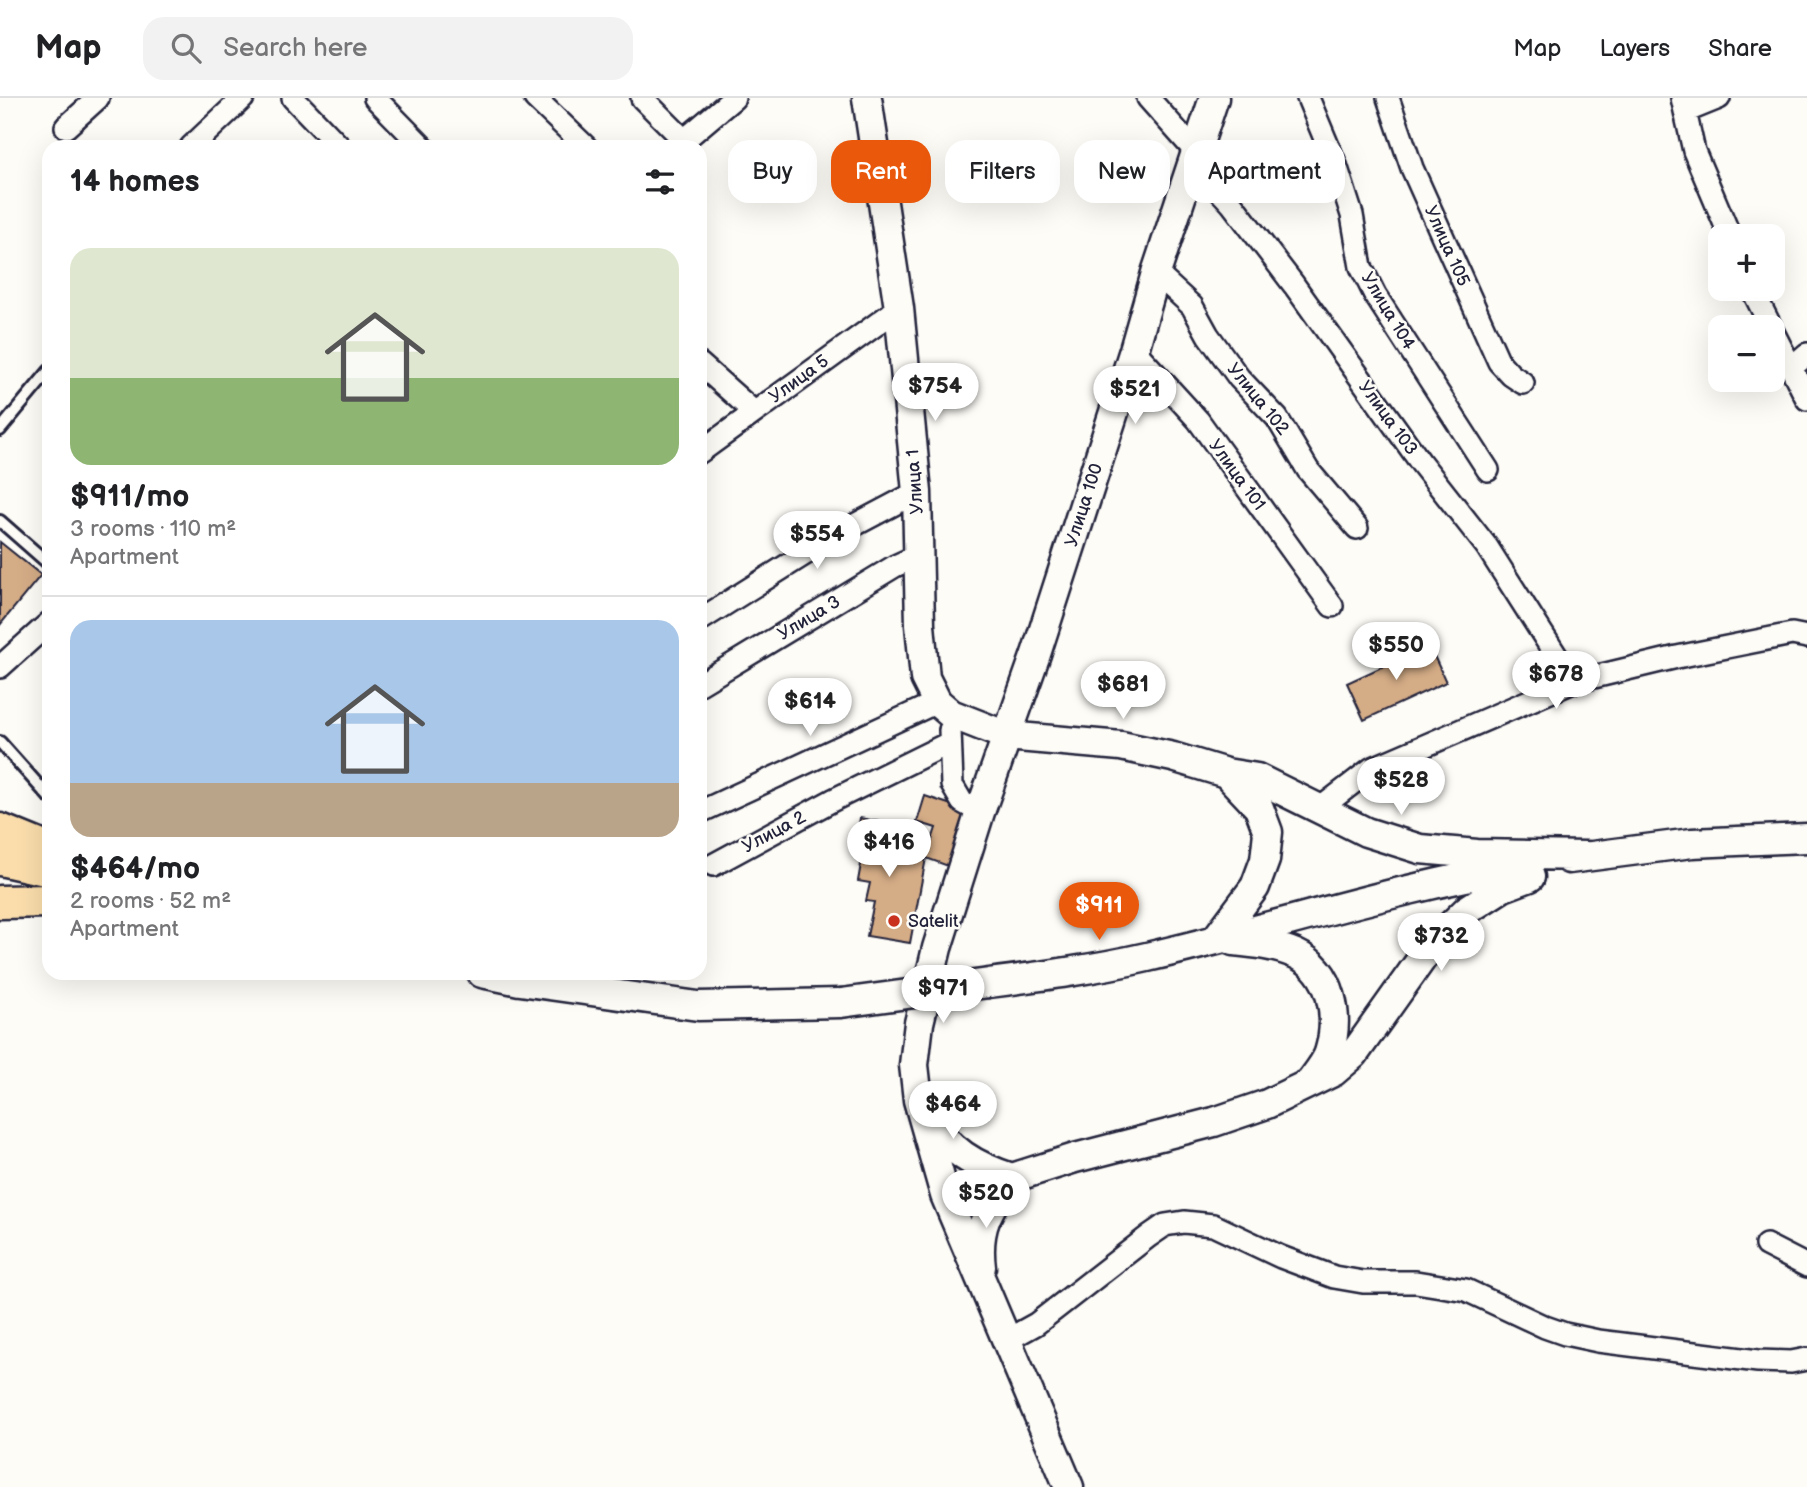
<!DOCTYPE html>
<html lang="en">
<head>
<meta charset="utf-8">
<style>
  :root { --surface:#fff; --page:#f2f2f2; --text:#202124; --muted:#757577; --line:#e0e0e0; --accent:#ea580c }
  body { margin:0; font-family:"Balsamiq Sans",sans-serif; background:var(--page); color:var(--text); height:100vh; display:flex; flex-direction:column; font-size:26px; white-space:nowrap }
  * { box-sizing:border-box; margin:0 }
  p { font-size:23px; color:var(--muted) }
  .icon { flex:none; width:38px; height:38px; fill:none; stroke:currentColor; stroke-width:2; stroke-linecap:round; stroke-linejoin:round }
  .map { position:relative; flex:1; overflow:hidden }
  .sheet { position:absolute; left:42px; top:42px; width:665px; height:840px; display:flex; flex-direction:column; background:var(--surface); border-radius:21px; box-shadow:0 7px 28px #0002 }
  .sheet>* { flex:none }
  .guide { position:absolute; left:728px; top:42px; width:665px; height:63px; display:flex; gap:14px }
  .controls { position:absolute; left:1708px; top:126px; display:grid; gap:14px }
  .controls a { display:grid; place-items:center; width:77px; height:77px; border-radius:14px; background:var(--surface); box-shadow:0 7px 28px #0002; font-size:35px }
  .price { position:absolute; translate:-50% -60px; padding:0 16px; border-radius:24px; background:#fff; color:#222; font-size:23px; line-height:46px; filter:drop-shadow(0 2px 4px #0008) }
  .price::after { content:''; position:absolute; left:50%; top:42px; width:21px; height:16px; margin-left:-10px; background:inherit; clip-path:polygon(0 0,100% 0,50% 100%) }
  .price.active { background:var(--accent); color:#fff }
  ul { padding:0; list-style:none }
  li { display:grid; align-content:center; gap:14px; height:371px; padding:0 28px }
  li+li { border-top:2px solid var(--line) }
  li span { display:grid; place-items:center; height:217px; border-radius:21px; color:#555 }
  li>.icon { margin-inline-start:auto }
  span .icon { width:126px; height:126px; fill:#fffc; stroke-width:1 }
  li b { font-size:30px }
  h2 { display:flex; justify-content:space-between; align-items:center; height:84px; padding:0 28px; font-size:30px }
  .tag { padding:0 24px; border-radius:21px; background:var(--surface); box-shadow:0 7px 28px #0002; font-size:24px; line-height:63px }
  .tag.active { background:var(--accent); color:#fff }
  header { display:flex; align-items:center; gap:42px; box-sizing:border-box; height:98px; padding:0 35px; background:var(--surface); border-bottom:2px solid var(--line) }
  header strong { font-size:33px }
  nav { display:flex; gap:38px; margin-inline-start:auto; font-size:24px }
  .search { width:490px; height:63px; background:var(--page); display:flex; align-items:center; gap:18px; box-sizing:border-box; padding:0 24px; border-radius:21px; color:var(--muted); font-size:26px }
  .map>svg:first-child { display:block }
</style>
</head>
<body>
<header>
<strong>Map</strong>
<div class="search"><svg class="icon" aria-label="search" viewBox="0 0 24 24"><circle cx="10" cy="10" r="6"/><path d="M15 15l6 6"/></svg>Search here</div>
<nav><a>Map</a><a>Layers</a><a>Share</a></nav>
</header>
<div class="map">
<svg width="1807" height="1389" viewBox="0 0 1807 1389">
  <rect width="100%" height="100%" fill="#fdfcf7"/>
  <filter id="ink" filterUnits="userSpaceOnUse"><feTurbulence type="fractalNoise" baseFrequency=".0143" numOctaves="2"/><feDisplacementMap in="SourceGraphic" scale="14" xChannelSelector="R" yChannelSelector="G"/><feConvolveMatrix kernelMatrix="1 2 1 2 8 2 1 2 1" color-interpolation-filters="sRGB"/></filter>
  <g filter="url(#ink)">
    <path fill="#d4ac86" stroke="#22223b" stroke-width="2" d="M0,444L41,477L0,527Z
      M1429,547L1446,584L1364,622L1347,585Z
      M925,698L969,713L951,769L926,760L936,730L917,724Z
      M860,720L907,729L902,756L926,760L910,845L867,838L874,804L866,803L870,785L858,783L863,755L854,754Z"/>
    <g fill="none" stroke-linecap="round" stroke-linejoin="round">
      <defs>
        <path id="lane" d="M0,332L49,273
          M0,423L49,466
          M0,644L49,699"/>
        <path id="street" d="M293,0L340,49
          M375,0L423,49
          M535,0L586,49
          M642,0L684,42
          M1148,0L1196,54
          M1308,0L1336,67L1352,117L1361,169L1375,197L1488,372
          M1388,0L1412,70L1499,264L1511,277L1523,285
          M1682,0L1694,53L1730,138
          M1687,13L1719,0
          M66,29L98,0
          M191,49L243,0
          M676,49L734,0
          M1193,64L1232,106L1294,187L1421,365L1487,449L1573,584
          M1156,175L1192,208L1208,237L1239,280L1277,320L1308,372L1357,430
          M1752,191L1771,229
          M1773,234L1807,301
          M1134,252L1198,322L1332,508
          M700,266L754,314
          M1791,270L1807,256
          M700,354L899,210
          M700,522L832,439L917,394
          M0,569L49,525
          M700,586L895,468L919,457
          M950,632L952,687L962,704L980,714
          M1318,712L1371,671L1573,584L1677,559L1792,536L1807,539
          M700,714L937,604
          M713,767L833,702L949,645
          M1766,1147L1807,1168
          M1007,1242L1036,1226L1149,1138L1165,1127L1184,1124L1213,1127L1281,1159L1334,1179L1363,1184H1416L1466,1192L1545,1229L1565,1236L1598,1243L1758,1263L1791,1264L1807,1261"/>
        <path id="secondary" d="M867,0L899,210L917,394L920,527L925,580L937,604L951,616L1007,638L1121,648L1173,659L1226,675L1257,680L1366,734L1420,751L1477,756L1586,758
          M1569,761L1692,745L1807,740
          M1216,841L1255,789L1265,762L1268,734L1259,710L1226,675
          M1233,843C1254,845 1276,847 1296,856C1333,873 1340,919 1329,955C1326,964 1318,974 1312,982
          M482,875L520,883L698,908L841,905
          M989,885C1042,878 1095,871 1147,859C1271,831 1393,790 1519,769
          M927,1018C949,1053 974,1068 1012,1080
          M945,1097L1012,1080L1075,1060L1214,1024L1267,1006L1333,974L1354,956L1433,845L1467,812L1503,789L1530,779
          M981,1169C976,1130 988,1109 1012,1080
          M1069,1389L945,1097L918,1002L914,967L919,925L937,850L980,714L1036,556L1134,252L1156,175L1214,0"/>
        <path id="primary" d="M0,732L49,752
          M0,761L49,772
          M0,804L49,803"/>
      </defs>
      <use href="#lane" stroke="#22223b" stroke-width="16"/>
      <use href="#street" stroke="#22223b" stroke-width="26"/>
      <use href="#secondary" stroke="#22223b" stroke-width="33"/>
      <use href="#primary" stroke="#22223b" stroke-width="37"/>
      <use href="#lane" stroke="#fdfcf7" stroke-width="10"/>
      <use href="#street" stroke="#fdfcf7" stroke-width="21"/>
      <use href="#secondary" stroke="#fdfcf7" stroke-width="28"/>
      <use href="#primary" stroke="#faddab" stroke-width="32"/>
      <defs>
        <path id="secondary-bridge" d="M841,905L989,885"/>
      </defs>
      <use href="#secondary-bridge" stroke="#22223b" stroke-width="33" stroke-linecap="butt"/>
      <use href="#secondary-bridge" stroke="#fdfcf7" stroke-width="28"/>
    </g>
  </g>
  <circle fill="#c8321e" stroke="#fdfcf7" stroke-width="2.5" cx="894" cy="823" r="7"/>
  <g text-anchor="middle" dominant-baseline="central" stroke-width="5" stroke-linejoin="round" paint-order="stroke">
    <g font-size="18" fill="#22223b" stroke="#fdfcf7">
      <text transform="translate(1447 148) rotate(66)">Улица 105</text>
      <text transform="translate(1388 213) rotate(59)">Улица 104</text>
      <text transform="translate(799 281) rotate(-36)">Улица 5</text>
      <text transform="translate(1258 301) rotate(51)">Улица 102</text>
      <text transform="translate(1388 320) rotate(54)">Улица 103</text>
      <text transform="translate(1237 377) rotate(54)">Улица 101</text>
      <text transform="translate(915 384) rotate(-94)">Улица 1</text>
      <text transform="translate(1084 407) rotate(-72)">Улица 100</text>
      <text transform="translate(809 520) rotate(-31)">Улица 3</text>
      <text transform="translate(774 734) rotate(-28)">Улица 2</text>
    </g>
    <g font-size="18" fill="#22223b" stroke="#fdfcf7" text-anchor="start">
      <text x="908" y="823">Satelit</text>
    </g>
  </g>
</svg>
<div class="controls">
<a>+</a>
<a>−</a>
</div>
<b class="price" style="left:935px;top:325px">$754</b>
<b class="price" style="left:1135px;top:328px">$521</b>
<b class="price" style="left:817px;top:473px">$554</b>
<b class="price" style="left:1396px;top:584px">$550</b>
<b class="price" style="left:1556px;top:613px">$678</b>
<b class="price" style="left:1123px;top:623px">$681</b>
<b class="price" style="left:810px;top:640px">$614</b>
<b class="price" style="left:1401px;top:719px">$528</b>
<b class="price" style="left:889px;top:781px">$416</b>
<b class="price active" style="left:1099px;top:844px">$911</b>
<b class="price" style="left:1441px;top:875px">$732</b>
<b class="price" style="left:943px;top:927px">$971</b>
<b class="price" style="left:953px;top:1043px">$464</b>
<b class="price" style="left:986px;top:1132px">$520</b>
<div class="guide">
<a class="tag">Buy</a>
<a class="tag active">Rent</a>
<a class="tag">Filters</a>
<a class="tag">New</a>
<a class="tag">Apartment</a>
</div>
<section class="sheet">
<h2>14 homes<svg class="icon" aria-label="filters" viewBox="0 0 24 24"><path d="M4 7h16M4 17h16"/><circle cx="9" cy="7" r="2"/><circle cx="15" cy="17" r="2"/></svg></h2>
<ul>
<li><span style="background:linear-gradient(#dfe7d0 60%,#8fb573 0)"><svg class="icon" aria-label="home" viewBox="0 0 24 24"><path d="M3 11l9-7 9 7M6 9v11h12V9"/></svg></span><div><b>$911/mo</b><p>3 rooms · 110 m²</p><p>Apartment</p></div></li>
<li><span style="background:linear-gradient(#a9c7e8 75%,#b9a48a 0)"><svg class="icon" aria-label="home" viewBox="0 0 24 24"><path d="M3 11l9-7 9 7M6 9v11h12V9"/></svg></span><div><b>$464/mo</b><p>2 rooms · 52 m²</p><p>Apartment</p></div></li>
</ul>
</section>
</div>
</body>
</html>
